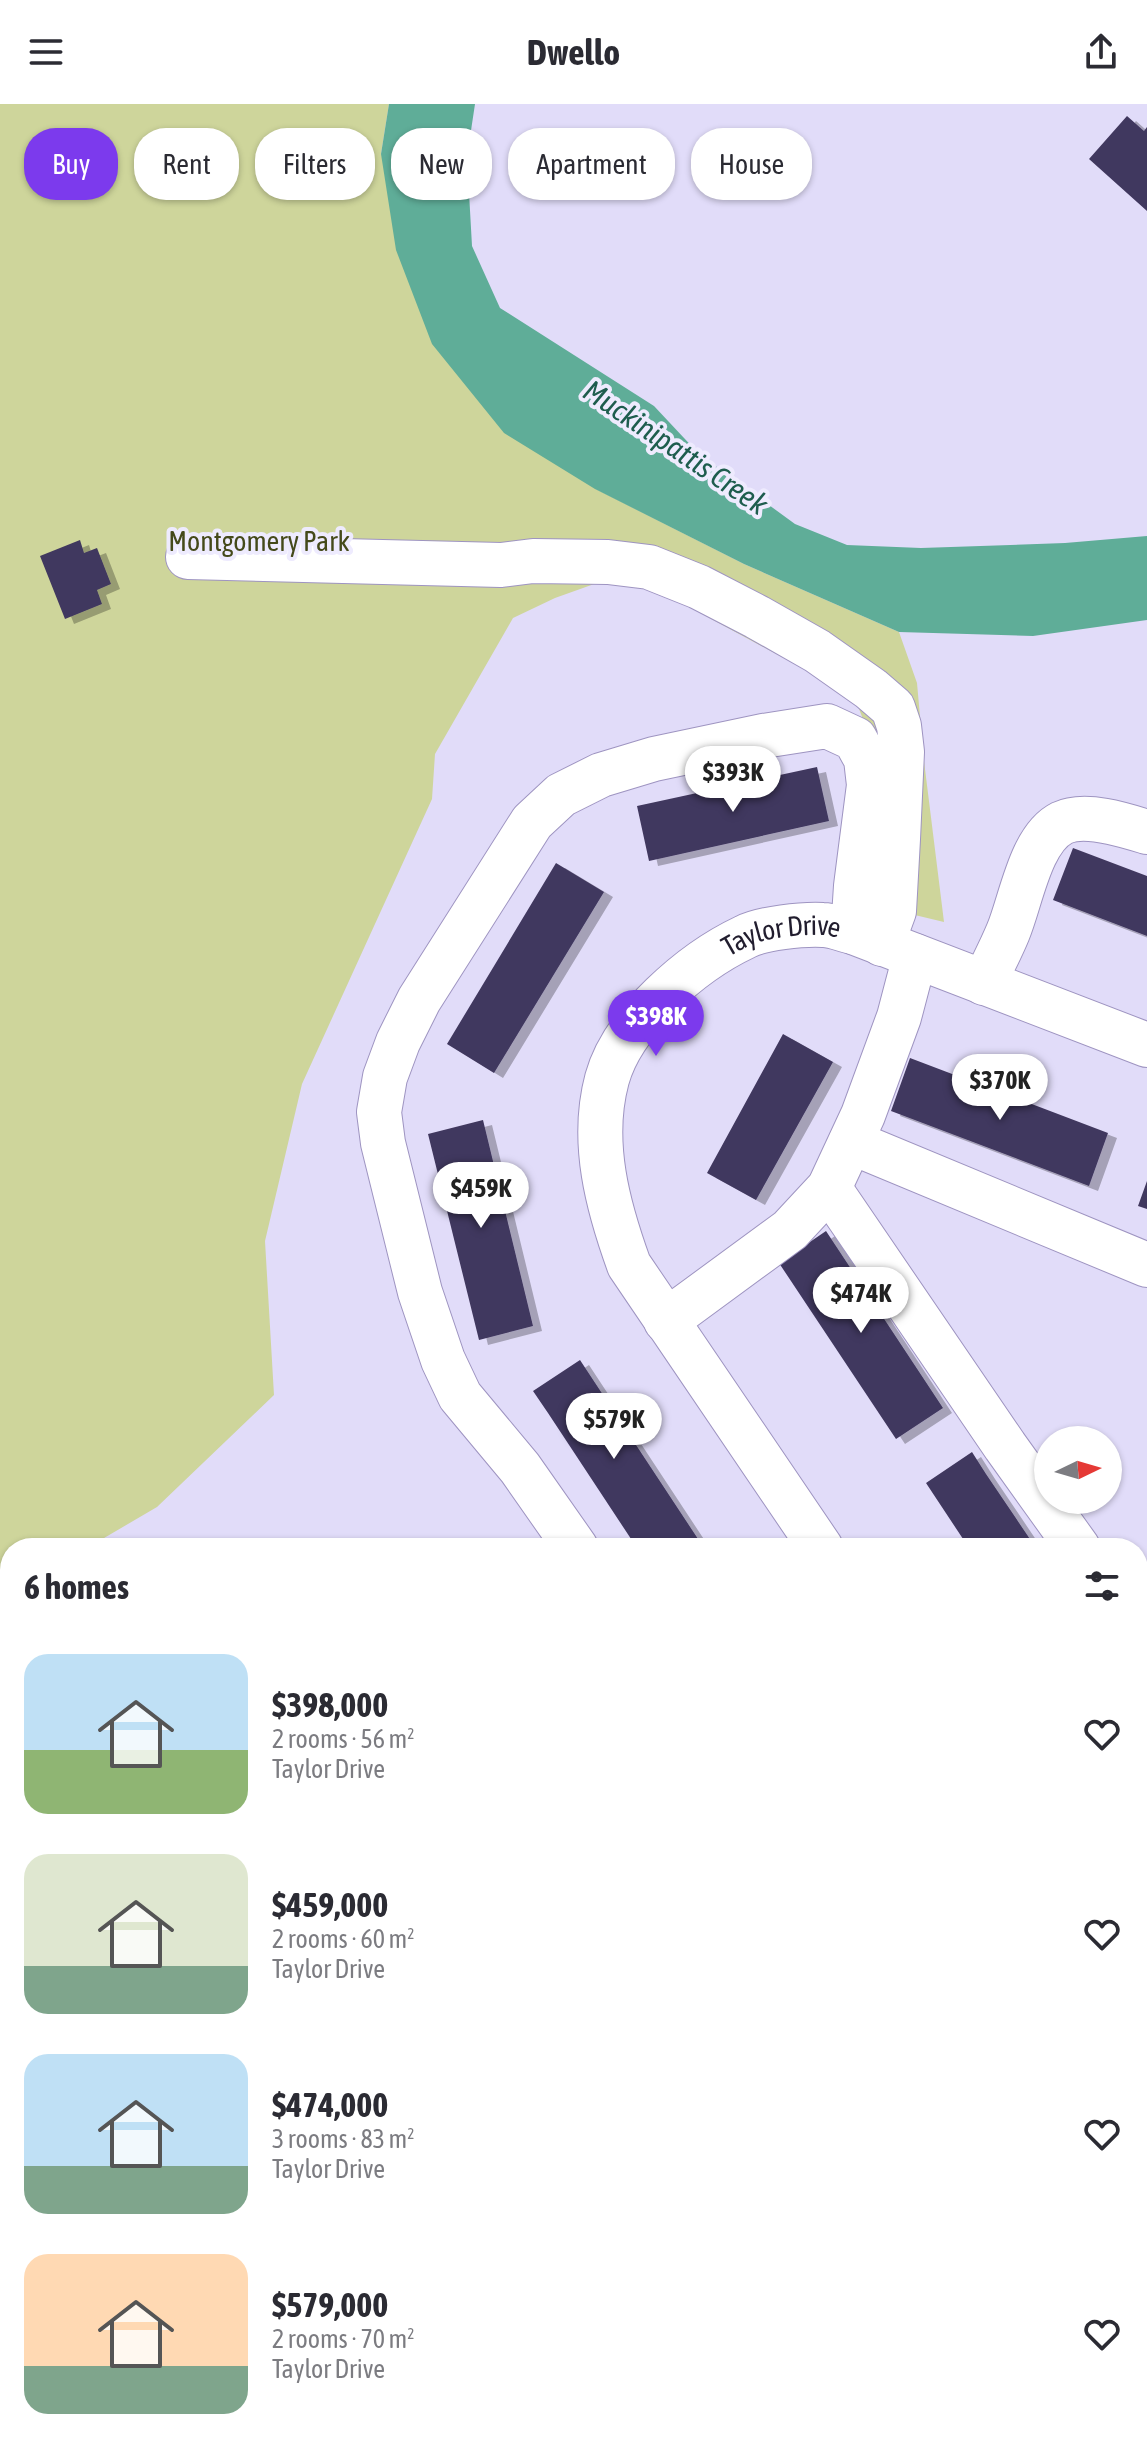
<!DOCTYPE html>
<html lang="en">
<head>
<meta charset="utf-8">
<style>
  :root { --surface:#fff; --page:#f2f2f3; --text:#2b2b33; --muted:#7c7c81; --accent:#7c3aed }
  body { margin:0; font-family:"Asap Condensed",sans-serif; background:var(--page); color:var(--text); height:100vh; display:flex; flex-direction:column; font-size:30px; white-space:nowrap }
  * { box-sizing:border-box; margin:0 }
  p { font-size:26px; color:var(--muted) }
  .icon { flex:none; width:44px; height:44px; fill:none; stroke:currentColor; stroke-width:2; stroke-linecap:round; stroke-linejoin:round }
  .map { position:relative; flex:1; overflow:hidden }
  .details { position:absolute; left:0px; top:1434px; width:1148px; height:914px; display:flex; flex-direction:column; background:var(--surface); border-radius:32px 32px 0 0; box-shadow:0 2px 6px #0004 }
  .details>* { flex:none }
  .top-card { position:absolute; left:24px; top:24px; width:1100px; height:72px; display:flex; gap:16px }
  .needle { width:52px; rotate:85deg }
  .buttons { position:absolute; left:1034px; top:1322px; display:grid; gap:16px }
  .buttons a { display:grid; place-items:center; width:88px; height:88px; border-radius:50%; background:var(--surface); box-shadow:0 2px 6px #0004; font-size:40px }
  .price { position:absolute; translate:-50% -68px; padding:0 18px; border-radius:28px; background:#fff; color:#222; font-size:26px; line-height:52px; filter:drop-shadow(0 2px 4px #0008) }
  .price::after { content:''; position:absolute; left:50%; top:48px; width:24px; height:18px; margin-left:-12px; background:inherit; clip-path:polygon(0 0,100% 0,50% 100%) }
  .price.active { background:var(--accent); color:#fff }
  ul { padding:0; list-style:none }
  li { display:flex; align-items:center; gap:24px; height:200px; padding:0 24px }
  li span { display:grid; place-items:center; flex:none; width:224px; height:160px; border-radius:24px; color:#555 }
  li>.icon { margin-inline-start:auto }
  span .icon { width:96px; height:96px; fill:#fffc; stroke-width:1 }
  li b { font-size:34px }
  h2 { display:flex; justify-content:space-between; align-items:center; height:96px; padding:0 24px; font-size:34px }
  .tag { padding:0 28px; border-radius:32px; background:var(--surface); box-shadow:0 2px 6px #0004; font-size:28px; line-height:72px }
  .tag.active { background:var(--accent); color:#fff }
  header { display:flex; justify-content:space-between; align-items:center; height:104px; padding:0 24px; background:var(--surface); font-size:36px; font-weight:700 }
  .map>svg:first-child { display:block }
</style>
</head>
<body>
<header><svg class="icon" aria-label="menu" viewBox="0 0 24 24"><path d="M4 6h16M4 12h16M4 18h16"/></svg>Dwello<svg class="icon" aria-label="share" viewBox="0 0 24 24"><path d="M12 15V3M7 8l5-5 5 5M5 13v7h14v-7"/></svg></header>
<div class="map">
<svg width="1147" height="2347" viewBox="0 0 1147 2347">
  <defs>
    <filter id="shadow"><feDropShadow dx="9" dy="5" stdDeviation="0" flood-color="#0004"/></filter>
  </defs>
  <rect width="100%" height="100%" fill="#e1dcf9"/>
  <path fill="#ced59b" d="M0,0H389L381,50L596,385L744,460L899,528L917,579L924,657L944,818L873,801L875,646L854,592L654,484L597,479L555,494L513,514L435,650L432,695L302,980L265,1137L274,1291L157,1403L87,1444H10V1485L0,1489Z
    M964,2338L968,2347H317L316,2338Z"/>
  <path fill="#5fad98" d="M389,0H475L467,53L472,142L500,204L654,302L699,350L795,420L847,441L921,444L1065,439L1147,432V516L1033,532L899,528L744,460L595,385L504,329L432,240L396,146L381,50Z
    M0,1783L10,1808V2338H269L274,2347H0Z"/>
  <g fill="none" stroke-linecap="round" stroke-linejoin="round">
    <path stroke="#5fad98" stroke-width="11" d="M0,1785L10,1786
      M316,2338L317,2347"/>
  </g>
  <path fill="#41385e" filter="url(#shadow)" d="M1127,12L1144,27L1147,23V107L1089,55Z
    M80,436L84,449L97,444L111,480L97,486L102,500L65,515L40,452Z
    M817,663L829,717L649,757L637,702Z
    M1073,744L1147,772V832L1053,796Z
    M556,759L604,788L494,969L447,940Z
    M783,930L833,958L756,1096L707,1069Z
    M910,954L1108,1029L1089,1082L891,1007Z
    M483,1016L533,1222L479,1236L428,1030Z
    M1147,1077V1105L1138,1102Z
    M826,1127L943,1304L896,1335L779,1159Z
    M580,1256L609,1300L704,1444H637L548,1309L533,1287Z
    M972,1348L986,1370L1036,1444H969L926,1379Z
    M1147,1610V1700L1138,1689V1617Z
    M1147,2088V2116L1138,2110V2100Z"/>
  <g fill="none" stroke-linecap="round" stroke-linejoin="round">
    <defs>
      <g id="minor">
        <path d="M188,453L501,461L533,457L608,458L649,463L699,483L757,513L817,547L871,585L893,604L899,622L902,648L898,735L894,807L882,840"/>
        <path d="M984,879C992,862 1001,845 1008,828C1021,797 1030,735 1062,719C1085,708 1125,721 1147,728"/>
        <path d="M851,1038L1147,1161"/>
        <path d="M829,1084L1005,1342L1078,1444"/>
        <path d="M666,1217L790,1126L829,1084L863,1011L899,913L915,852"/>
        <path d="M576,1444L520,1364L460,1292L443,1256L420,1188L383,1039L379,1008L385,973L398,938L419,896L532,718L561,691L601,671L654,655L763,632L827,622L855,635L866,655L869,681L856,782L853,828"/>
        <path id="s1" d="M821,1444L629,1161C608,1103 590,1038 607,975C623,917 692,858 745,833C762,824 803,820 823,821C833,821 843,826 853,828L1147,941"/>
        <path d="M1138,1528L1147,1540"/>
        <path d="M1138,1895L1147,1905"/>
        <path d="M1138,2022L1147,2012"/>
        <path d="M1138,2171L1147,2178"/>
      </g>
    </defs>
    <use href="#minor" stroke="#9e94c1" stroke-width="46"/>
    <use href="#minor" stroke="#fff" stroke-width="44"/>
  </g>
  <g text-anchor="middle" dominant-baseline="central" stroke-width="8" stroke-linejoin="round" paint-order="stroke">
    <g font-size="28" fill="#44491a" stroke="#eeebfe">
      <text x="259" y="437">Montgomery Park</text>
    </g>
    <g font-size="28" fill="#211d2e" stroke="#eeebfe">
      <text stroke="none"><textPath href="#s1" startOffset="772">Taylor Drive</textPath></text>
    </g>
    <g font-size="30" font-style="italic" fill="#1e5d4e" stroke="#eeebfe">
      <text transform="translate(676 343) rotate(34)">Muckinipattis Creek</text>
    </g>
  </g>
</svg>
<div class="buttons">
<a><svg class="needle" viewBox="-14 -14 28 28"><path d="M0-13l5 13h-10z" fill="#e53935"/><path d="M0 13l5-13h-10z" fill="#7c7c81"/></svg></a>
</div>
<b class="price" style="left:733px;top:710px">$393K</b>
<b class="price active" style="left:656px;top:954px">$398K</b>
<b class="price" style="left:1000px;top:1018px">$370K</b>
<b class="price" style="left:481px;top:1126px">$459K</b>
<b class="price" style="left:861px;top:1231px">$474K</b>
<b class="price" style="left:614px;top:1357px">$579K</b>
<div class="top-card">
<a class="tag active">Buy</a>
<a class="tag">Rent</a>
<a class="tag">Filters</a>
<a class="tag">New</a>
<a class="tag">Apartment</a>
<a class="tag">House</a>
</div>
<section class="details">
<h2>6 homes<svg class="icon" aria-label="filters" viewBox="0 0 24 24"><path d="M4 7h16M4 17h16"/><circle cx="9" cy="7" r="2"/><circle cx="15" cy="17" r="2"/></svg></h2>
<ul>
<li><span style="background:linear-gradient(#bfe0f5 60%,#8fb573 0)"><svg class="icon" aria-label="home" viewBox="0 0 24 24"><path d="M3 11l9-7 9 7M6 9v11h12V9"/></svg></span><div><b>$398,000</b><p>2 rooms · 56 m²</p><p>Taylor Drive</p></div><svg class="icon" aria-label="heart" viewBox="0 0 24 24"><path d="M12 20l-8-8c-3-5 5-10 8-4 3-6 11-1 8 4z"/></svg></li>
<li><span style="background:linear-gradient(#dfe7d0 70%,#7fa58c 0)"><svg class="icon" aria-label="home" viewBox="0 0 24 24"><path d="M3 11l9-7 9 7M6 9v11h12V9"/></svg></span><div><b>$459,000</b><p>2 rooms · 60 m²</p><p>Taylor Drive</p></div><svg class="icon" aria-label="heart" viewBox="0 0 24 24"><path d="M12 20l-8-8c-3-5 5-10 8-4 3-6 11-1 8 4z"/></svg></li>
<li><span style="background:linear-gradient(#bfe0f5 70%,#7fa58c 0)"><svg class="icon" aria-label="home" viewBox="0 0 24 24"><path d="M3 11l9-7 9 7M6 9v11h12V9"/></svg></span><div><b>$474,000</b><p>3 rooms · 83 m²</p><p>Taylor Drive</p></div><svg class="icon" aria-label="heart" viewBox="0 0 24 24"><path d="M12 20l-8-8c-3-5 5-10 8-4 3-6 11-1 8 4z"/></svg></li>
<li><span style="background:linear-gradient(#ffd9b3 70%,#7fa58c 0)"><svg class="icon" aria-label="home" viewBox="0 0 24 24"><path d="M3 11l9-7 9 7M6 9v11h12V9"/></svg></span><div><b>$579,000</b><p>2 rooms · 70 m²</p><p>Taylor Drive</p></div><svg class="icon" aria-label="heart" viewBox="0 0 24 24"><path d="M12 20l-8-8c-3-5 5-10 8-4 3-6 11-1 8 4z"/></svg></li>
</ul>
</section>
</div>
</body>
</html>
